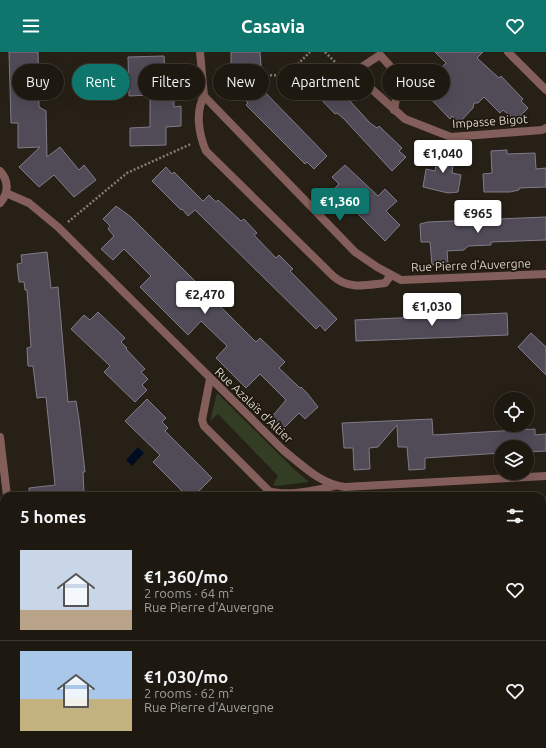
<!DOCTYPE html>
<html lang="en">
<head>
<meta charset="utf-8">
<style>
  :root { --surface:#1d1810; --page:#2a251e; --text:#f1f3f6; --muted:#a0a09f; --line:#3b3730; --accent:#0f766e }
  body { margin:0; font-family:Ubuntu,sans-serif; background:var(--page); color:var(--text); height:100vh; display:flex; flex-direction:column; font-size:15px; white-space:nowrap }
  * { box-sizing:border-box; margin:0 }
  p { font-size:13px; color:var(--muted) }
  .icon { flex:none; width:22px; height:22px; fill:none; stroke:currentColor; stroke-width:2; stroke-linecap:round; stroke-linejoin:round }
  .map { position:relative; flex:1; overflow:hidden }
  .panel { position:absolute; left:0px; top:440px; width:546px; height:256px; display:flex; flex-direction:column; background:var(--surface); border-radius:12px 12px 0 0; box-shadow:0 4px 16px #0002,0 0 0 1px var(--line) }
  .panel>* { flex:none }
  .top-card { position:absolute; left:12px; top:12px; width:522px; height:36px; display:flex; gap:8px }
  .tools { position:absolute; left:494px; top:340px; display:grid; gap:8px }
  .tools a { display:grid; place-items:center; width:40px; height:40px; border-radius:50%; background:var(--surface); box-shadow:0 4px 16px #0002,0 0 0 1px var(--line); font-size:20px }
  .price { position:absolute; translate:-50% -34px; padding:0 9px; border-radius:4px; background:#fff; color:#222; font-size:13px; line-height:26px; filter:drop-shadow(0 1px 2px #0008) }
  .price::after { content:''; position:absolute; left:50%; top:24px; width:12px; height:9px; margin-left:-6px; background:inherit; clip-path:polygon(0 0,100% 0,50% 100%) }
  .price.active { background:var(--accent); color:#fff }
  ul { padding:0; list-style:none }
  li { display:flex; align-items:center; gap:12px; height:100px; padding:0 20px }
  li+li { border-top:1px solid var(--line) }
  li span { display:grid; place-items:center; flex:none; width:112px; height:80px; border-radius:0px; color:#555 }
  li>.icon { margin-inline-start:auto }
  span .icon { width:48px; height:48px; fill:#fffc; stroke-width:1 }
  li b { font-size:17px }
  h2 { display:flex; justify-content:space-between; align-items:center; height:48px; padding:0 20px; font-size:17px }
  .pill { padding:0 14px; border-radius:18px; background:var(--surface); box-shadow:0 4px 16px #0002,0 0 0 1px var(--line); font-size:14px; line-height:36px }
  .pill.active { background:var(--accent); color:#fff }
  header { display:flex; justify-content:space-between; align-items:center; height:52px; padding:0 20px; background:var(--accent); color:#fff; font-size:18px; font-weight:700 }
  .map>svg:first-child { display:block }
</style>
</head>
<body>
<header><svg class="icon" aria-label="menu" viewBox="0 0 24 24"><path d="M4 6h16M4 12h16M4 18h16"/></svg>Casavia<svg class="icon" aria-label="heart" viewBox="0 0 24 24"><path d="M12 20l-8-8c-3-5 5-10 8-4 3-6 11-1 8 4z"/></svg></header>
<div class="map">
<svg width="546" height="696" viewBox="0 0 546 696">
  <rect width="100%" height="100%" fill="#272016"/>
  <path fill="#333d24" d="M217,341L296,419L309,430L277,434L273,433L278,424L218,362L210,369Z
    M0,663L4,673V692H7L8,696H0Z
    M245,692H290L286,696H243Z"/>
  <path fill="#000c21" d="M138,395L144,401L132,414L126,408Z"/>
  <path fill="#504b57" stroke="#817b89" d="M9,0H38L39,55L46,59L47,105L60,95L79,118L84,113L96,128L74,145L54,123L39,135L19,115L40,95L18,96V71H11Z
    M231,0H260L261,14L231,15Z
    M435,0H483L477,6L499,26L501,24L523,47L521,49L528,56L516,69L503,58L500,61L484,45L478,51H474L473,56L459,71L452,64L450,67L427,43L429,41L423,35L446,11Z
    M164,4L166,34H169V45H174V55L181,54V74L166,75V93L130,94V76L150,75V43L129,44L128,5Z
    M320,19L325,24L329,23L338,32L351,46L349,48L370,71L377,76L379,74L402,96L399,99L406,105L392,119L344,67L337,61L335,62L313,39L314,38L307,32Z
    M256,31L327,104L314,117L307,110L305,112L246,53L248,51L242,45Z
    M439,96L455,99L452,121L461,123L458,140L448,141L423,135L426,117L435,119Z
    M507,98V102L535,101L536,117L546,116V135L519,136V138L510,140H484L483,122L492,121L491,99Z
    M345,113L378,144L385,137L397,149L386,159L400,173L385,189L345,149L336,159L324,147L339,132L332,125Z
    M166,115L172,122L174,120L203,149L209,143L216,150L218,148L241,169L244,167L257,181L254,183L276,206L279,203L293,217L290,219L337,267L325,279L320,273L316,277L195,158L188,164L182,157L181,158L152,129Z
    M116,154L131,165L256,290L260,286L285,310L279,316L300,336L301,335L307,341L318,355L305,367L299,361L283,377L271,366L286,348L260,322L246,336L216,306L227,294L201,269L188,283L140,235L151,224L124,197L113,208L101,197L114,184L108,177L110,174L103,167Z
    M546,165V188L491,190V193L468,194L464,198L447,199L448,212L432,213L430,190H421L420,172L428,170Z
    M47,200L51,236L58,235L68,350L76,349L79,367L85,420H83L84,440L77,444H29V436L55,433L46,345L37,346L33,314H28L27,296L31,295L27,238H25L24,230H19L17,212L22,211L21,203Z
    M98,260L125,286L121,290L127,296L126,297L145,317L141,320L148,327L142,333L147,338L135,350L104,320L110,314L71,277L84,263L90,268Z
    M507,261L508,283L356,289L355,268Z
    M531,281L546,295V323L518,295Z
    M147,347L166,366L162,370L168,376L165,379L212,426L194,444H187L153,410L160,403L125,369Z
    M432,367L433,383L535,377V383L546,382V399L528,400L527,395H501V401L425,406V417L409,418L407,395H398L397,373L378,395L369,396L370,417L354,418L353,396H344L342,371Z"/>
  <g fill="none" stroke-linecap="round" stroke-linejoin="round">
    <path stroke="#837d75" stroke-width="2.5" stroke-dasharray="2 2" stroke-linecap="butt" d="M325,0L341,16L348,19
      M214,24L287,23L310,0
      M216,31L219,39L216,40
      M68,170L127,121L191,92
      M542,576H546"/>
    <path stroke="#845e5a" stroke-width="8" d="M204,44C195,60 199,83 206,99L333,224C349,238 366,233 385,231L391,223
      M210,327L202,368L204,374L269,439C288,445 315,438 334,434
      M542,604H546
      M27,693L45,694L52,696"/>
    <path stroke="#845e5a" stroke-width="8" d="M200,0L204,44L355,200L377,215L401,228L546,222
      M508,0L546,38
      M394,58L400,25L380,3L360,16L357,24L405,67L451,85L542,78L546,76
      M0,119C9,129 9,141 0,151
      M6,141L29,151L58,175L283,398C302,413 320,432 345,435L546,424
      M0,385L7,444
      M4,567L2,584L4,636
      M27,692V696"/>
    <path stroke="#bd7f7a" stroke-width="8" d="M0,528L4,522
      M542,548H546
      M0,586L4,584"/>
    <path stroke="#bbb5ae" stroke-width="1" d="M542,581L546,580
      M542,588H546
      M0,610H4
      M0,617L4,616"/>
  </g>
  <g text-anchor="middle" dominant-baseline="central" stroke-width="3.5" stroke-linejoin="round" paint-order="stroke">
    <g font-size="12" fill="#d8d3cc" stroke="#1e170d">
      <text transform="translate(490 69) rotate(-4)">Impasse Bigot</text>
      <text transform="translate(471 213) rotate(-2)">Rue Pierre d'Auvergne</text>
      <text transform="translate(254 353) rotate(44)">Rue Azalaïs d'Altier</text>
    </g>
  </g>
</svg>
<div class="tools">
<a><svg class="icon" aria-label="locate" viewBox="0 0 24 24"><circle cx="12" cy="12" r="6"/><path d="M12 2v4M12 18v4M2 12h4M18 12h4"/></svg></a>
<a><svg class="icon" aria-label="layers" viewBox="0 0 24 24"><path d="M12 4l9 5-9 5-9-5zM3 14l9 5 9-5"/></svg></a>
</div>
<b class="price" style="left:443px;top:122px">€1,040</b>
<b class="price active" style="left:340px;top:170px">€1,360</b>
<b class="price" style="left:478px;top:182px">€965</b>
<b class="price" style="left:205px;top:263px">€2,470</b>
<b class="price" style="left:432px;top:275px">€1,030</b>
<div class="top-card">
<a class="pill">Buy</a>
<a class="pill active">Rent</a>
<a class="pill">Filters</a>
<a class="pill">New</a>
<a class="pill">Apartment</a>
<a class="pill">House</a>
</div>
<section class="panel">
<h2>5 homes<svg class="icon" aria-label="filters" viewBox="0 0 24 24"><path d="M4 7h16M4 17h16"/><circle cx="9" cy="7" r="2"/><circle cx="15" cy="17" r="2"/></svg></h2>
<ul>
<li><span style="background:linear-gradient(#c9d6e8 75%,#b9a48a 0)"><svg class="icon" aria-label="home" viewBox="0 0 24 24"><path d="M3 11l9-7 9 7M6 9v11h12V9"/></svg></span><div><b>€1,360/mo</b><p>2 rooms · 64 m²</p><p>Rue Pierre d'Auvergne</p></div><svg class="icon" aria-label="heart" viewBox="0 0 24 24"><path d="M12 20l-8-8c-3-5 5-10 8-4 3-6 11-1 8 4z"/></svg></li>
<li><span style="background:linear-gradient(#a9c7e8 60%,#c2b280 0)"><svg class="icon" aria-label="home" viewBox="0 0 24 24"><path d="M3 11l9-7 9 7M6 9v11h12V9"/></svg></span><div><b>€1,030/mo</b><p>2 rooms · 62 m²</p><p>Rue Pierre d'Auvergne</p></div><svg class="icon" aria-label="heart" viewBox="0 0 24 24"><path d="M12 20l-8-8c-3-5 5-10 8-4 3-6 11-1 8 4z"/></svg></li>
</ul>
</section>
</div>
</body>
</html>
